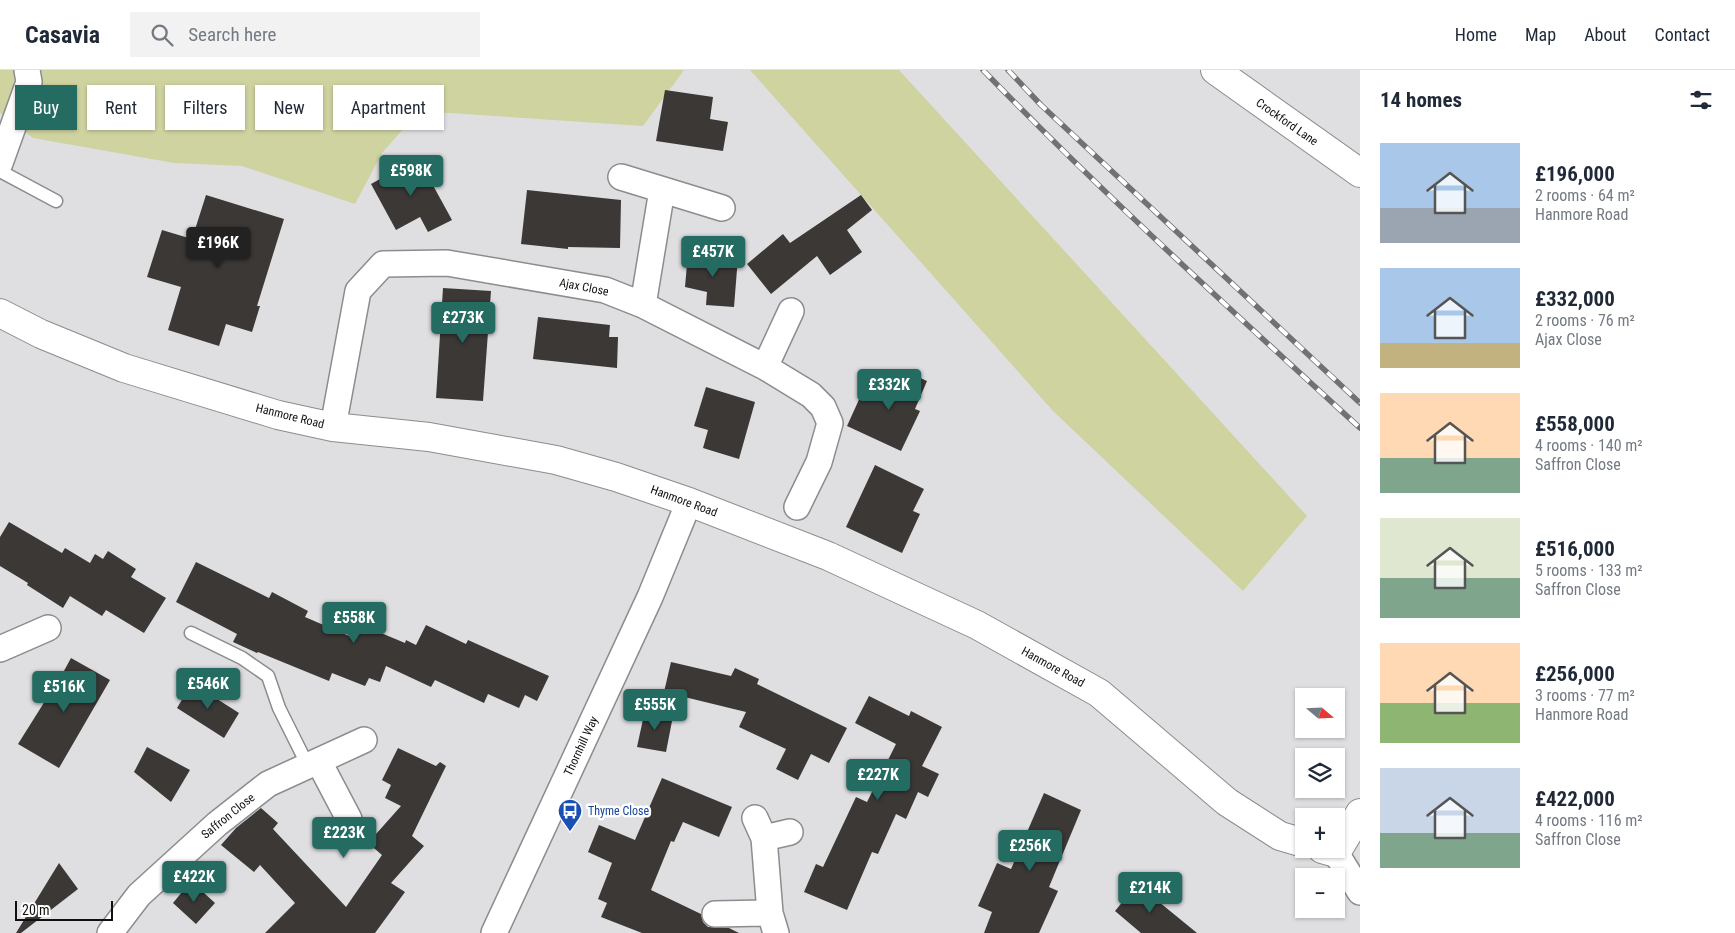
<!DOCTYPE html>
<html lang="en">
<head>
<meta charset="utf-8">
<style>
  :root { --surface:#fff; --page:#f2f2f3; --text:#1f2937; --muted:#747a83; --line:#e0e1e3; --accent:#246c62 }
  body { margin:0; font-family:"Roboto Condensed",sans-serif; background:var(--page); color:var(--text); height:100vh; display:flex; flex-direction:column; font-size:19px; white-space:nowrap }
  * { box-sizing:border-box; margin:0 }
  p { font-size:16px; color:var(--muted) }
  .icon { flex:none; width:28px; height:28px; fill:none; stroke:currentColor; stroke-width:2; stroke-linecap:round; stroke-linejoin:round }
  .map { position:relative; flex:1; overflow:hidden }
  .details { display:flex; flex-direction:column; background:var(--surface); width:375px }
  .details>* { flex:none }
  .banner { position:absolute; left:15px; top:15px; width:475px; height:45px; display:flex; gap:10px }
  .needle { width:32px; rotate:109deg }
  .fabs { position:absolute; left:1295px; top:618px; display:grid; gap:10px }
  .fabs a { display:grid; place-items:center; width:50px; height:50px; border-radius:0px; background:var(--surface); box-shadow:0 1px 4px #0004; font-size:25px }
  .scale { position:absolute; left:15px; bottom:12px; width:98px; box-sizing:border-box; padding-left:5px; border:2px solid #101011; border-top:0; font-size:14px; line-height:18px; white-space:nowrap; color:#101011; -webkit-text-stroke:4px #fff; paint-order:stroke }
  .price { position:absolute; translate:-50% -42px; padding:0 11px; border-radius:5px; background:var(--accent); color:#fff; font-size:16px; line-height:32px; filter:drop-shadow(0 1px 2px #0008) }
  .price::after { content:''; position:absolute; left:50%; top:30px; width:15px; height:11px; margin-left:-8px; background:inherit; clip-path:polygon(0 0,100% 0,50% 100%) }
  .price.active { background:#222; color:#fff }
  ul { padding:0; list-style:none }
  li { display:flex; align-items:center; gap:15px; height:125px; padding:0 20px }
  li span { display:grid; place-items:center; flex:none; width:140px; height:100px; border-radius:0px; color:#555 }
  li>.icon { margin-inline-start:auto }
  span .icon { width:60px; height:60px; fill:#fffc; stroke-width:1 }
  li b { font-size:21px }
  h2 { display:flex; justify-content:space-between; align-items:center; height:60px; padding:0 20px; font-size:21px }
  .pill { padding:0 18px; border-radius:0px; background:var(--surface); box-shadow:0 1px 4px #0004; font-size:18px; line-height:45px }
  .pill.active { background:var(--accent); color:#fff }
  header { display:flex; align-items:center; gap:30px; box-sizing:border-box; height:70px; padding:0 25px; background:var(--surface); border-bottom:1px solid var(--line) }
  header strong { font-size:24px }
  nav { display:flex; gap:28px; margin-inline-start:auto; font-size:18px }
  .search { width:350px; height:45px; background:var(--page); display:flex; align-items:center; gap:12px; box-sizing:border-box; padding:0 18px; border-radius:0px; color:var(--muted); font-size:19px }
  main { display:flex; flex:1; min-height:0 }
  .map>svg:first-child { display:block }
</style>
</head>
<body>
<header>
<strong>Casavia</strong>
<div class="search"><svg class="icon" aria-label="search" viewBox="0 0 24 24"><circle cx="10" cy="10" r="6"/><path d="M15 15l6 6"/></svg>Search here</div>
<nav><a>Home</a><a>Map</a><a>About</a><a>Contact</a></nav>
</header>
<main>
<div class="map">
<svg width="1360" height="863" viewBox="0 0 1360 863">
  <rect width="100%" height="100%" fill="#dfdfe2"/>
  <path fill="#cfd3a0" d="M0,0H684L643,56L419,41L382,83L355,134L242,96L174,93L33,68L0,43Z
    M750,0H899L1307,446L1243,521L1053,341Z"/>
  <path fill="#3b3836" d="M665,20L713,27L710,49L728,52L723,81L656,71Z
    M418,88L452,150L428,162L420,147L396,160L371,114Z
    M527,120L621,130L620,178L568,177V179L521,174Z
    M206,125L284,149L257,236H260L252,262L226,254L219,276L168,260L181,217L147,207L162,160L192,169Z
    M861,125L872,140L847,160L862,182L830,205L817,186L771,224L747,194L783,164L790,173Z
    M688,183L738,187L734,237L706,235L707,222L685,217Z
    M443,218L491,221L483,331L436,328Z
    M538,247L610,255L609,267H618L617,298L533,289Z
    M902,300L927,311L915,339L920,341L901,381L847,356L867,312L891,323Z
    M706,317L755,332L739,389L703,378L708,360L694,356Z
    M875,395L924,419L913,441L920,444L902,483L846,457Z
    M9,452L62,483L65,478L90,493L95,484L103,489L108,481L136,499L131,507L166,528L144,563L106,540L102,546L70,526L63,538L27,515L28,513L0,496V467Z
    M196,492L269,528L272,522L308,541L305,547L356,569L362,555L405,573L406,570L416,575L426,555L466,574L468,570L549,606L537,631L525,625L519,638L488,624L484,633L435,610L431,617L386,596L380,612L369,608L365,616L332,603L329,611L258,582L257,583L233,572L237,564L176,532Z
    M71,588L110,610L59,698L18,674L45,631L47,632Z
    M671,592L731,606L735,598L759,609L757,614L847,658L829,693L811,684L798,710L776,699L786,679L739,657L746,642L664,622Z
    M192,613L239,643L224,668L177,638Z
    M869,626L909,646L911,641L942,657L922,696L939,704L928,727L918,722L906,749L896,744L878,784L872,782L847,840L804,822L816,794L823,797L856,727L867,732L896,674L855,653Z
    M645,640L673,646L666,682L637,677Z
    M147,677L190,700L171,732L134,702Z
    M398,678L436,696L440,692L446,696L412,766L424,776L391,813L405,822L375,863H265L295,833L260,795L254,802L221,775L236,758L261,738L278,753L273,759L346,837L382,785L368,773L401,736L385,728L391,715L382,710Z
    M662,708L732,737L719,767L683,752L674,772L671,771L651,820L701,844L703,852L708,857L729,858L739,863H642L601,847L607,833L598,829L612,793L588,782L599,755L635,770Z
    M1044,723L1081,740L1049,817L1058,821L1039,863H984L992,842L978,836L997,793L1011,799Z
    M59,793L78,819L21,863H16Z
    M191,811L215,833L196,854L173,833Z
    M1137,814L1197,863H1141L1115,841Z"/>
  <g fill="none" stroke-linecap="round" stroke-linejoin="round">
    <defs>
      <path id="lane" d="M0,101L56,131
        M191,563L242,588L268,606L279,638L308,696"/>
      <path id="street" d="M0,93L29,12L27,0
        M621,107L722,138
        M643,235L662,120
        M765,297L791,241
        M333,357L358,221L383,194L447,193L605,220L643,235L765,297L811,325L823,337L830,353L819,392L797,437
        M0,579L48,558
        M319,692L349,749
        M755,748L764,768L790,762
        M764,768L770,843L776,863
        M1336,783L1360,822
        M715,844L770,843
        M110,863L139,825L217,754L268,714L364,670
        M494,863L650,527L689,432"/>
      <path id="secondary" d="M1215,0L1360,103
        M0,243L41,264L124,298L278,345L333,357L429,367L556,390L616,407L689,432L828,486L977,555L1099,623L1227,732L1280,766L1304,773
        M1322,779L1336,783L1360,743"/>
    </defs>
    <use href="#lane" stroke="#8b8c8f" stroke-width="15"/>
    <use href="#street" stroke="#8b8c8f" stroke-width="28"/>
    <use href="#secondary" stroke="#8b8c8f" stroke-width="30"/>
    <use href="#lane" stroke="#fff" stroke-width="12"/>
    <use href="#street" stroke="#fff" stroke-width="25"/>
    <use href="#secondary" stroke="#fff" stroke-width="28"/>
    <defs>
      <path id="rail" d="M983,0C1103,124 1232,241 1360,358
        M1008,0L1041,35L1360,333"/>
    </defs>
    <use href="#rail" stroke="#717173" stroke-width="5.5"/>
    <use href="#rail" stroke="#fff" stroke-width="4" stroke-dasharray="11" stroke-linecap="butt"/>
  </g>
  <defs>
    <symbol id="bus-pin" viewBox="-11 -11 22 30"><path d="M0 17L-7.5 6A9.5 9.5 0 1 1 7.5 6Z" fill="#1a4fb4" stroke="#fff"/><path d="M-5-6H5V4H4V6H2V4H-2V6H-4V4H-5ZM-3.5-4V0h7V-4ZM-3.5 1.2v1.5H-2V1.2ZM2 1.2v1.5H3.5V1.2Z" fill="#fff"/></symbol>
  </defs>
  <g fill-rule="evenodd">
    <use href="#bus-pin" x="556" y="727" width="28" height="38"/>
  </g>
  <g text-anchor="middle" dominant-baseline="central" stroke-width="5" stroke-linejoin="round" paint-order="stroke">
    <g font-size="12" fill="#101011" stroke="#fff">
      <text transform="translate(1287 52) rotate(35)">Crockford Lane</text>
      <text transform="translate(584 217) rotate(11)">Ajax Close</text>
      <text transform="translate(290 346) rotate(14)">Hanmore Road</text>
      <text transform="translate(684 431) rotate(20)">Hanmore Road</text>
      <text transform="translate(1053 597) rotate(29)">Hanmore Road</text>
      <text transform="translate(581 676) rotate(-65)">Thornhill Way</text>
      <text transform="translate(228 746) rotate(-39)">Saffron Close</text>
    </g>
    <g font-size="12" fill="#164399" stroke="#fff" text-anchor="start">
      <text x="588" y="741">Thyme Close</text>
    </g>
  </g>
</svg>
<div class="fabs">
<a><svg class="needle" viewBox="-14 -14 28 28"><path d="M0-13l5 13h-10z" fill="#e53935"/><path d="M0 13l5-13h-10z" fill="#747a83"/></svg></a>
<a><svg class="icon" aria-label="layers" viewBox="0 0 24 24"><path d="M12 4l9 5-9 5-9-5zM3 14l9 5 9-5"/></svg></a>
<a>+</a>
<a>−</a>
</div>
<div class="scale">20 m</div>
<b class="price" style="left:411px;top:127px">£598K</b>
<b class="price active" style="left:218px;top:199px">£196K</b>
<b class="price" style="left:713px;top:208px">£457K</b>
<b class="price" style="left:463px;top:274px">£273K</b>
<b class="price" style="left:889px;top:341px">£332K</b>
<b class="price" style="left:354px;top:574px">£558K</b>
<b class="price" style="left:208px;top:640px">£546K</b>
<b class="price" style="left:64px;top:643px">£516K</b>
<b class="price" style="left:655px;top:661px">£555K</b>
<b class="price" style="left:878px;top:731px">£227K</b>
<b class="price" style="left:344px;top:789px">£223K</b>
<b class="price" style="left:1030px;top:802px">£256K</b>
<b class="price" style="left:194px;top:833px">£422K</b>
<b class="price" style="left:1150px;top:844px">£214K</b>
<div class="banner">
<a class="pill active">Buy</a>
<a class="pill">Rent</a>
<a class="pill">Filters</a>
<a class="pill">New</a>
<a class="pill">Apartment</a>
</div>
</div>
<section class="details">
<h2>14 homes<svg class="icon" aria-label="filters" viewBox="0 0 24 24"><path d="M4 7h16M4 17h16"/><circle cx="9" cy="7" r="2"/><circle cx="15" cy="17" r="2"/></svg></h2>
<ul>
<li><span style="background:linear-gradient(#a9c7e8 65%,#9aa5b1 0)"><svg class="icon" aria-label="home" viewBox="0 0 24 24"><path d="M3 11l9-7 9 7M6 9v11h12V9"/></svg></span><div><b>£196,000</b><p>2 rooms · 64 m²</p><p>Hanmore Road</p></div></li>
<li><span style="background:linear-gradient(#a9c7e8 75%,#c2b280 0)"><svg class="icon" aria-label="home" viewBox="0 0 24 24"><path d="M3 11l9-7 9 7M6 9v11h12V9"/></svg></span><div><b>£332,000</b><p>2 rooms · 76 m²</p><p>Ajax Close</p></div></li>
<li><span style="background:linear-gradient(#ffd9b3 65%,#7fa58c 0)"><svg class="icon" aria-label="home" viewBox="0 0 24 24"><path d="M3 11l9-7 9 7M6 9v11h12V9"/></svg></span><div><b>£558,000</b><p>4 rooms · 140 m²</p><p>Saffron Close</p></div></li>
<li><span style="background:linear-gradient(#dfe7d0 60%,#7fa58c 0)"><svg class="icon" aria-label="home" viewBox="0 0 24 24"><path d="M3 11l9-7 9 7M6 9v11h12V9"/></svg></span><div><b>£516,000</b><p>5 rooms · 133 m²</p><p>Saffron Close</p></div></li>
<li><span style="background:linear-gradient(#ffd9b3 60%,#8fb573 0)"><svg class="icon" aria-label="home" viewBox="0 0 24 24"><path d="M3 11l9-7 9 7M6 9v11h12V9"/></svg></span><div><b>£256,000</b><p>3 rooms · 77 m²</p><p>Hanmore Road</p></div></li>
<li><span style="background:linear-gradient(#c9d6e8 65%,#7fa58c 0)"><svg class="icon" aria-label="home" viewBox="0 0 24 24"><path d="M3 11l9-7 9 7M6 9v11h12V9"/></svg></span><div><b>£422,000</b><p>4 rooms · 116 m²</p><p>Saffron Close</p></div></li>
</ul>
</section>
</main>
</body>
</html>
